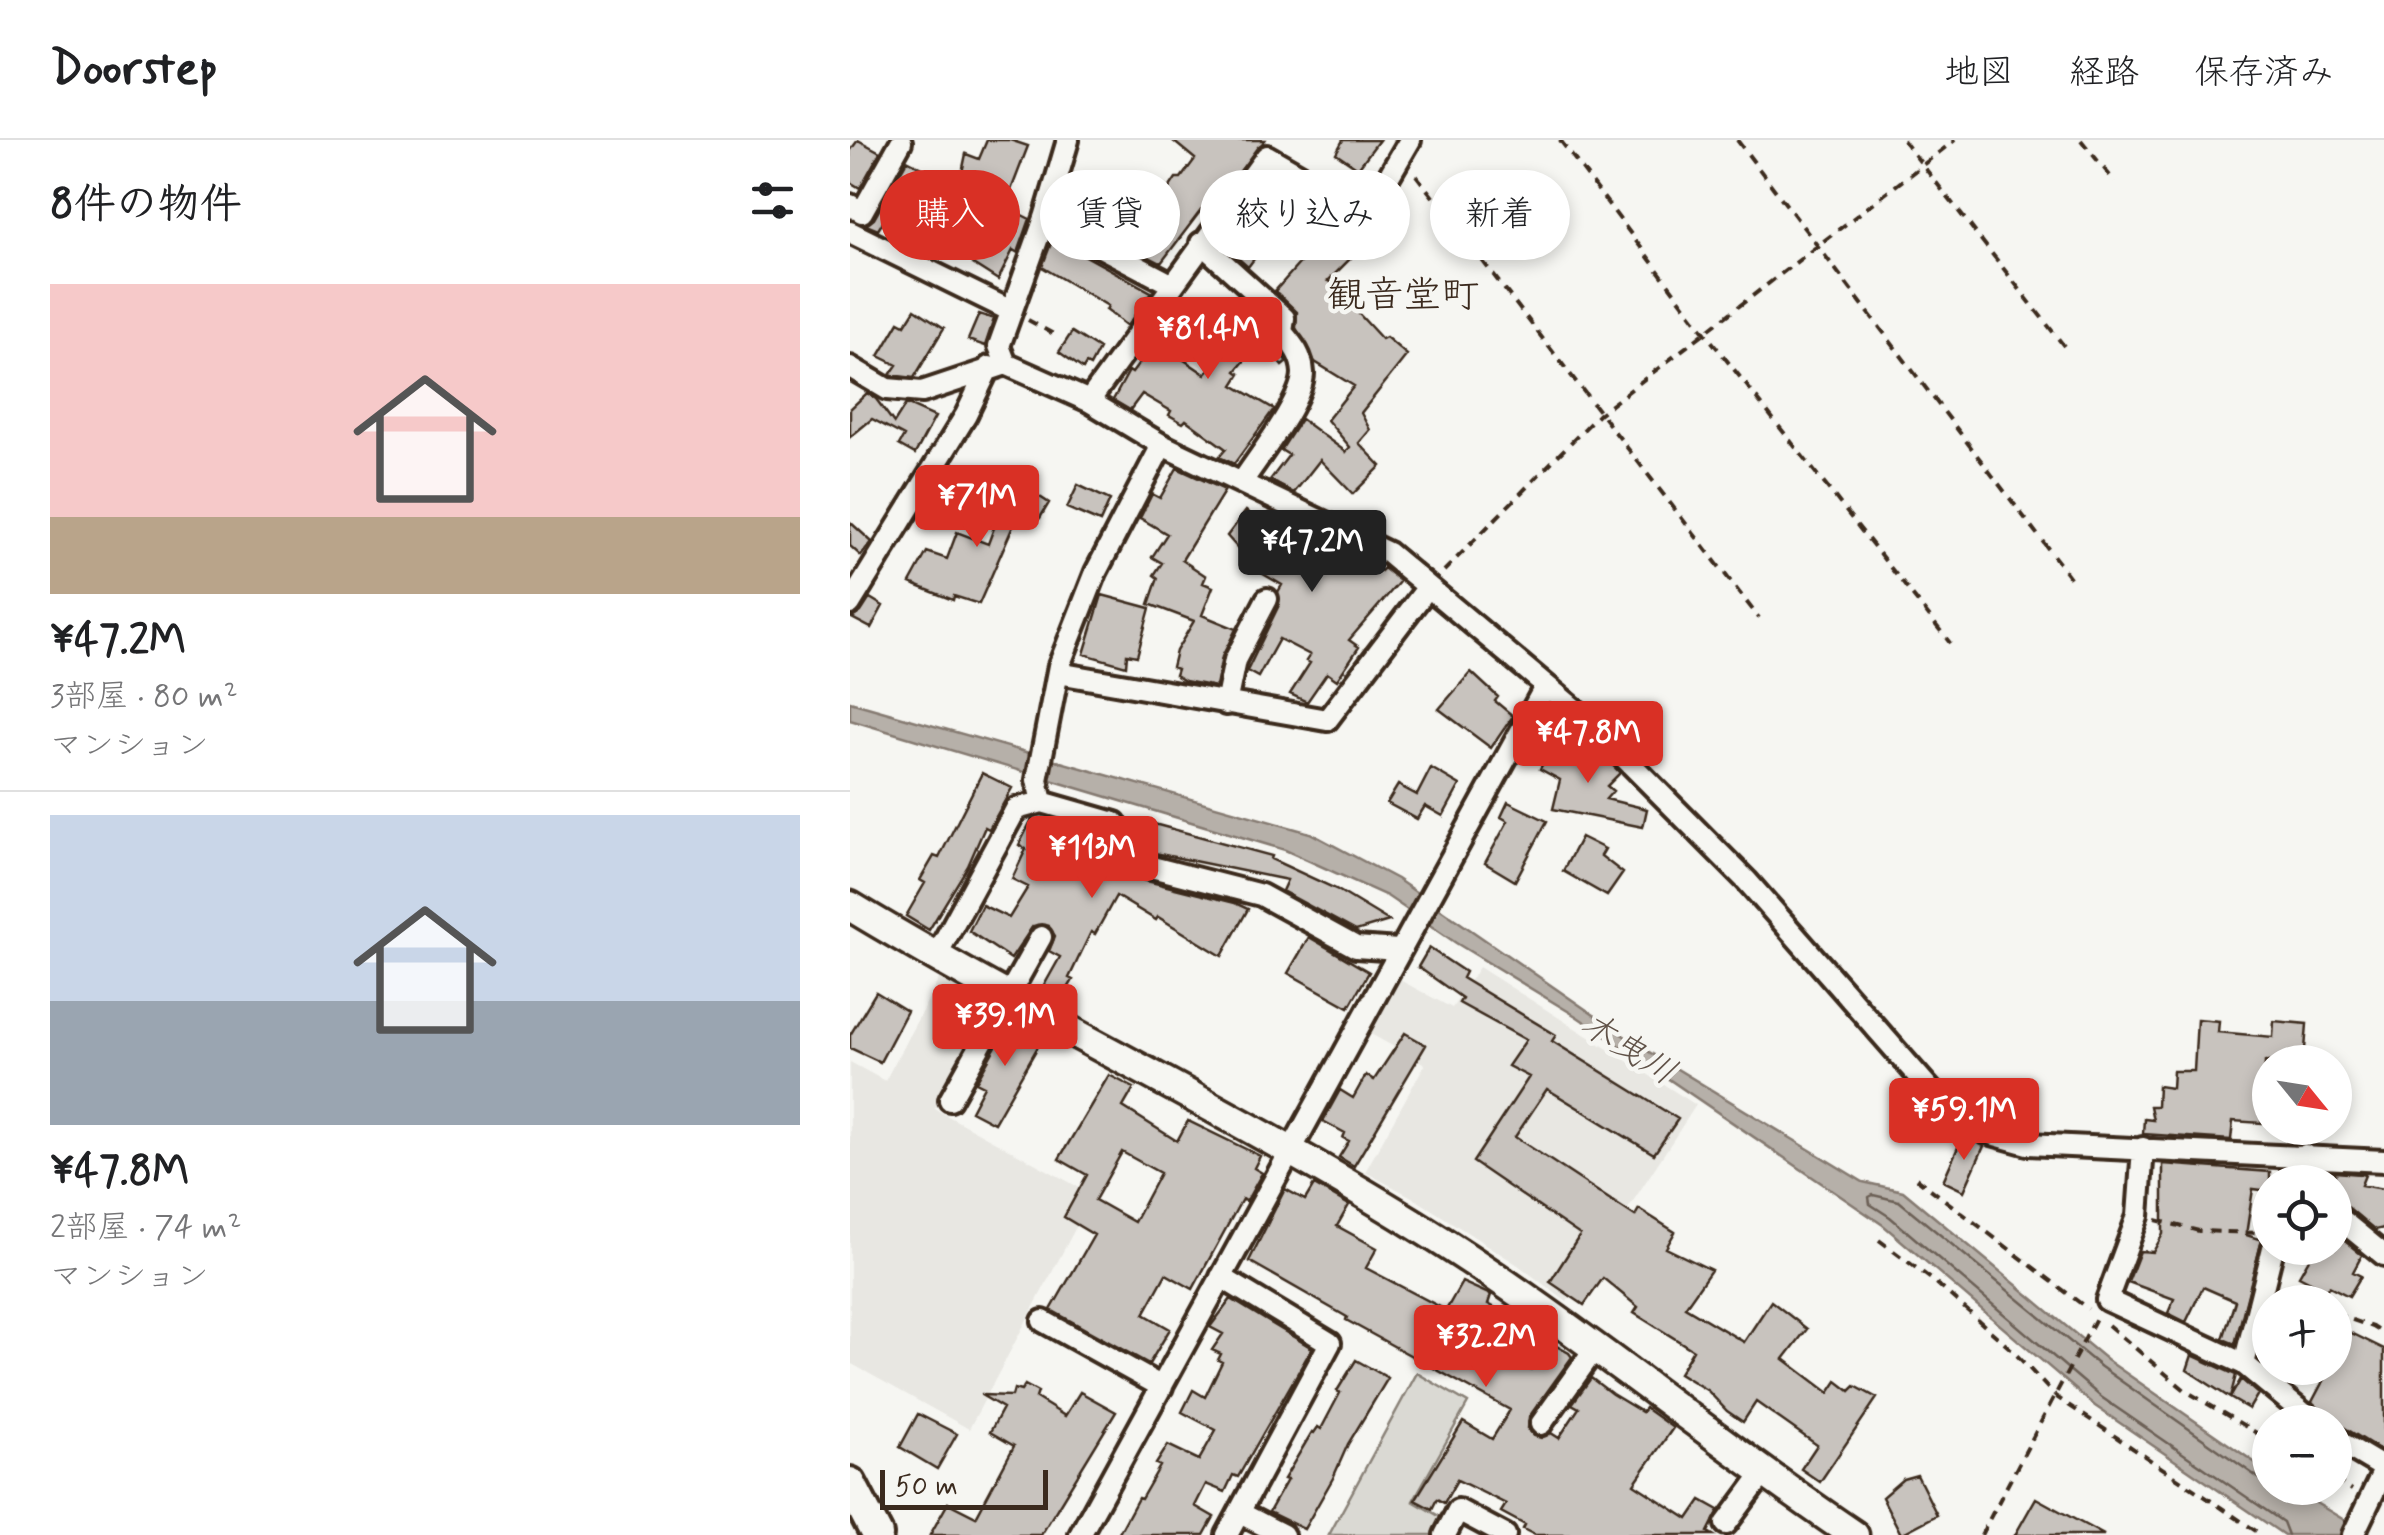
<!DOCTYPE html>
<html lang="ja">
<head>
<meta charset="utf-8">
<style>
  :root { --surface:#fff; --page:#f2f2f2; --text:#202124; --muted:#757577; --line:#e0e0e0; --accent:#d93025 }
  body { margin:0; font-family:Mynerve,"Klee One",sans-serif; background:var(--page); color:var(--text); height:100vh; display:flex; flex-direction:column; font-size:38px; white-space:nowrap }
  * { box-sizing:border-box; margin:0 }
  p { font-size:32px; color:var(--muted) }
  .icon { flex:none; width:55px; height:55px; fill:none; stroke:currentColor; stroke-width:2; stroke-linecap:round; stroke-linejoin:round }
  .map { position:relative; flex:1; overflow:hidden }
  .details { display:flex; flex-direction:column; background:var(--surface); width:850px }
  .details>* { flex:none }
  .hud { position:absolute; left:30px; top:30px; width:950px; height:90px; display:flex; gap:20px }
  .needle { width:65px; rotate:120deg }
  .controls { position:absolute; left:1402px; top:905px; display:grid; gap:20px }
  .controls a { display:grid; place-items:center; width:100px; height:100px; border-radius:50%; background:var(--surface); box-shadow:0 5px 15px #0003; font-size:50px }
  .scale { position:absolute; left:30px; bottom:25px; width:168px; box-sizing:border-box; padding-left:10px; border:5px solid #3b2a1e; border-top:0; font-size:28px; line-height:35px; white-space:nowrap; color:#3b2a1e; -webkit-text-stroke:8px #f6f6f2; paint-order:stroke }
  .price { position:absolute; translate:-50% -85px; padding:0 22px; border-radius:10px; background:var(--accent); color:#fff; font-size:32px; line-height:65px; filter:drop-shadow(0 2px 5px #0008) }
  .price::after { content:''; position:absolute; left:50%; top:60px; width:30px; height:22px; margin-left:-15px; background:inherit; clip-path:polygon(0 0,100% 0,50% 100%) }
  .price.current { background:#222; color:#fff }
  ul { padding:0; list-style:none }
  li { display:grid; align-content:center; gap:20px; height:530px; padding:0 50px }
  li+li { border-top:2px solid var(--line) }
  li span { display:grid; place-items:center; height:310px; border-radius:0px; color:#555 }
  li>.icon { margin-inline-start:auto }
  span .icon { width:180px; height:180px; fill:#fffc; stroke-width:1 }
  li b { font-size:42px }
  h2 { display:flex; justify-content:space-between; align-items:center; height:120px; padding:0 50px; font-size:42px }
  .chip { padding:0 35px; border-radius:45px; background:var(--surface); box-shadow:0 5px 15px #0003; font-size:35px; line-height:90px }
  .chip.current { background:var(--accent); color:#fff }
  header { display:flex; align-items:center; gap:60px; box-sizing:border-box; height:140px; padding:0 50px; background:var(--surface); border-bottom:2px solid var(--line) }
  header strong { font-size:48px }
  nav { display:flex; gap:55px; margin-inline-start:auto; font-size:35px }
  main { display:flex; flex:1; min-height:0 }
  .map>svg:first-child { display:block }
</style>
</head>
<body>
<header>
<strong>Doorstep</strong>
<nav><a>地図</a><a>経路</a><a>保存済み</a></nav>
</header>
<main>
<section class="details">
<h2>8件の物件<svg class="icon" aria-label="filters" viewBox="0 0 24 24"><path d="M4 7h16M4 17h16"/><circle cx="9" cy="7" r="2"/><circle cx="15" cy="17" r="2"/></svg></h2>
<ul>
<li><span style="background:linear-gradient(#f6c9c9 75%,#b9a48a 0)"><svg class="icon" aria-label="home" viewBox="0 0 24 24"><path d="M3 11l9-7 9 7M6 9v11h12V9"/></svg></span><div><b>¥47.2M</b><p>3部屋 · 80 m²</p><p>マンション</p></div></li>
<li><span style="background:linear-gradient(#c9d6e8 60%,#9aa5b1 0)"><svg class="icon" aria-label="home" viewBox="0 0 24 24"><path d="M3 11l9-7 9 7M6 9v11h12V9"/></svg></span><div><b>¥47.8M</b><p>2部屋 · 74 m²</p><p>マンション</p></div></li>
</ul>
</section>
<div class="map">
<svg width="1534" height="1395" viewBox="0 0 1534 1395">
  <rect width="100%" height="100%" fill="#f6f6f2"/>
  <filter id="ink" filterUnits="userSpaceOnUse"><feTurbulence type="fractalNoise" baseFrequency=".01" numOctaves="2"/><feDisplacementMap in="SourceGraphic" scale="20" xChannelSelector="R" yChannelSelector="G"/><feConvolveMatrix kernelMatrix="1 2 1 2 8 2 1 2 1" color-interpolation-filters="sRGB"/></filter>
  <g filter="url(#ink)">
    <path fill="#e8e7e2" d="M629,827L846,965L717,1162L668,1125L562,1057L515,1032L575,924L517,892L548,839L602,868Z
      M89,839L137,863L85,969L243,1055L119,1289L0,1223V922L35,941Z"/>
    <path fill="#dad9d3" stroke="#8a8278" stroke-width="2.5" d="M567,1233L618,1263L563,1361L594,1379L584,1395H479Z"/>
    <path fill="#b6b0a9" stroke="#857a71" stroke-width="2.5" d="M0,562L460,693L547,739L786,904L1013,1042L1053,1051L1257,1220L1420,1333V1348H1441L1519,1395H1434L1245,1266L1033,1085L726,876L606,803L537,756L435,710L0,580Z"/>
    <g fill="none" stroke-linecap="round" stroke-linejoin="round">
      <path stroke="#6c6056" stroke-width="2.5" d="M1420,1341L1410,1339L1251,1227L1049,1061L1023,1055L1019,1057L1020,1064L1040,1077L1251,1257L1433,1382L1438,1395"/>
    </g>
    <path fill="#c8c3be" stroke="#3b2a1e" stroke-width="2.5" fill-rule="evenodd" d="M8,0L30,12L10,48L0,42V11Z
      M137,0H160L178,6L158,58L110,42L116,14L129,19Z
      M322,0H415L379,45L374,40L311,123L280,107L326,38H331L345,19Z
      M493,0H529L508,28L486,13Z
      M57,20L90,37L66,89L37,75L28,90L16,85L24,79Z
      M421,34L454,54L506,94L500,102L510,109L478,141L501,148L497,161L532,199L536,197L557,215L511,273L520,290L509,303L531,326L503,354L470,320L444,353L420,340L439,315L431,310L451,279L496,312L500,307L477,280L504,246L465,222L446,188L447,172L425,151L456,116L419,99L398,127L381,112L391,99L379,93Z
      M158,68L180,79L168,113L163,110L148,140L123,124L136,97L142,101Z
      M203,98L301,152L277,186L256,170L258,166L192,127Z
      M388,155L419,183V197L437,222L432,226L411,201L386,231L390,234L383,245L424,269L384,324L369,317L376,309L336,280L333,283L319,275L321,271L292,254L280,270L263,260L279,231L282,233L306,201L355,234L385,199L354,174L369,157L380,167Z
      M65,169L94,188L64,238L40,235L47,225L29,216L49,182L55,185Z
      M129,174L144,179L135,206L118,200Z
      M222,192L249,209L240,226L236,224L233,229L209,212Z
      M17,253L26,259L44,283L56,264L85,277L65,314L49,305L54,296L22,279L0,297V269Z
      M327,328L375,350L332,420L356,436L353,443L363,447L352,475L386,489L372,517L366,547L335,541L325,535L327,529L322,527L326,511L344,481L299,464L308,438L304,435L312,423L302,417L317,394L290,378L302,354L310,358Z
      M156,335L199,363L190,378L171,368L129,464L104,456L103,460L60,443L77,412L97,419L107,392L138,404L152,366L142,361Z
      M228,345L260,360L250,382L217,368Z
      M396,371L419,389L426,375L496,408L531,431L534,428L550,441L499,500L509,507L487,540L477,533L457,562L440,554L460,523L456,521L460,515L429,499L408,537L397,531L429,465L428,452L432,445L408,431L377,396Z
      M0,382L22,402L11,416L0,406Z
      M252,455L300,468L287,516L277,514L276,526L234,514Z
      M20,458L33,466L21,488L2,478L11,472Z
      M621,532L648,557L645,561L663,576L641,608L589,569Z
      M704,601L736,618L745,607L770,633L757,646L763,651L756,659L797,669L793,687L703,669L710,640L690,629Z
      M581,628L610,645L593,676L575,666L567,679L537,663L548,645L567,655Z
      M132,633L162,648L139,689L135,687L118,726L79,790L56,776L75,743L70,740L84,716L89,718Z
      M658,662L697,681L665,741L635,723L658,681L651,677Z
      M182,679L203,690L209,681L231,688L260,706L253,718L285,738L385,763L398,769L372,816L308,777L306,780L266,756L245,794L241,792L219,838L223,840L210,862L191,851L210,817L199,811L205,796L198,786H183L161,819L119,791L132,765L159,778L178,747L162,739L176,709L169,705Z
      M304,684L422,716L421,719L486,749L539,781L506,791L432,751L437,740L295,711Z
      M731,697L755,709L751,716L773,733L757,756L713,731Z
      M459,797L519,832L499,867L438,833Z
      M579,808L615,832L612,838L706,895L702,901L828,979L804,1014L697,949L665,997L785,1076L789,1069L825,1092L816,1108L861,1130L835,1167L894,1202L921,1161L957,1189L934,1219L979,1253L987,1241L1000,1251L1005,1246L1027,1258L970,1342L951,1329L967,1305L906,1262L893,1282L877,1271L858,1251L829,1233L843,1210L784,1173L788,1167L753,1138L734,1165L700,1142L730,1095L623,1022L679,937L658,926L676,900L609,863L612,858L568,827Z
      M26,852L57,871L30,922L0,908V895Z
      M1347,879L1369,881L1368,892L1423,897L1424,881L1457,884L1454,922H1415L1412,983L1383,981L1381,1000L1293,994L1294,979L1303,980L1300,966H1307L1308,946L1322,948L1323,931H1344Z
      M159,883H167L194,896L144,983L121,971L134,946L126,942Z
      M555,893L576,905L504,1026L489,1017L499,1001L493,998L495,993L473,981L490,950L503,958L516,935L524,940Z
      M259,935L284,948L273,967L327,1001L338,981L410,1016L404,1028L412,1033L396,1062L392,1059L343,1149L316,1134L294,1174L320,1189L299,1224L201,1170L244,1095L214,1077L237,1035L209,1019ZM272,1012L310,1033L284,1082L245,1060Z
      M1113,996L1134,1006L1114,1051L1093,1041Z
      M1313,1024L1420,1032V1051L1403,1049L1396,1095L1412,1100L1385,1204L1373,1199L1385,1161L1353,1147L1336,1182L1318,1173L1324,1159L1278,1142L1290,1111L1303,1112L1313,1094Z
      M1485,1032L1511,1034L1515,1035L1511,1045L1534,1049V1088L1525,1090L1494,1064L1485,1062Z
      M464,1045L499,1065L487,1086L527,1108L516,1128L596,1170L612,1142L641,1155L638,1164L655,1173L638,1206L681,1229L699,1202L719,1213L722,1217L679,1277L678,1289L684,1296L691,1298L701,1293L709,1298L729,1268L722,1264L741,1238L762,1254L792,1272L795,1268L823,1288L784,1344L838,1379L851,1360L869,1370L858,1392L863,1395H685L673,1389L675,1385L651,1372L656,1364L607,1340L594,1363L587,1359L582,1369L565,1360L613,1282L642,1299L660,1270L496,1180L497,1177L399,1121L435,1049L455,1060Z
      M1485,1093L1512,1115L1503,1132L1511,1136L1499,1156L1479,1146L1476,1150L1449,1136L1465,1108H1485Z
      M381,1159L462,1208L388,1337L383,1335L375,1352L356,1344L345,1366L364,1377L354,1395H268L288,1358L291,1359L310,1326L306,1324L318,1305L349,1320L366,1290L332,1272L343,1250L355,1257L372,1222L368,1220L371,1214L362,1210L373,1194L360,1187Z
      M1485,1185L1534,1209V1312L1485,1282H1478L1473,1272L1462,1262L1480,1228H1485Z
      M1420,1187V1228L1409,1219Z
      M1342,1215L1386,1235L1380,1258L1337,1230Z
      M506,1220L538,1238L498,1304L483,1338L454,1389L419,1372L437,1340L434,1339L462,1292L464,1293L468,1287L471,1289L490,1253L487,1251Z
      M1391,1239L1408,1254L1399,1269L1380,1258Z
      M175,1245L188,1252L186,1258L215,1276L230,1252L266,1272L191,1395H80L98,1363L126,1377L164,1306L140,1292L153,1268L131,1255L162,1256L164,1249L171,1251Z
      M68,1274L107,1294L87,1329L50,1307Z
      M1067,1335L1087,1375L1051,1394L1032,1357L1053,1339Z
      M1186,1358L1226,1380L1254,1395H1165Z"/>
    <g fill="none" stroke-linecap="round" stroke-linejoin="round">
      <defs>
        <path id="street" d="M0,65L12,72L51,2
          M195,78L323,145
          M0,92L161,171
          M351,103L434,178L432,192C443,205 452,215 453,233C453,261 408,317 392,342
          M156,224L149,206L195,78L218,0
          M0,227L37,249L72,252L156,224L239,261L312,305L538,413L736,579L897,741L1098,970L1142,994L1178,1004L1534,1021
          M239,261L417,16L517,74L560,0
          M0,464L116,275L139,227
          M208,533L477,580L578,447
          M376,564L385,520L417,459
          M192,662L187,640L209,526L246,432L312,305
          M85,818L166,669L192,662L265,683L286,723L411,755L506,807L548,810
          M100,960L191,797
          M1293,1008L1288,1076L1257,1160L1394,1224
          M1455,1015L1458,1042
          M1485,1075L1534,1115
          M1423,1108L1394,1224L1464,1282
          M371,1137L480,1203L377,1395
          M193,1181L312,1247
          M691,1284L746,1207
          M1485,1299L1534,1328
          M390,1373L433,1395
          M876,1384L913,1334
          M230,1395L695,547
          M595,1395L608,1370L655,1395
          M1503,1395L1534,1330"/>
        <path id="secondary" d="M0,766C185,878 382,971 566,1085C718,1179 855,1295 1004,1395"/>
        <path id="primary" d="M0,1343L27,1395"/>
      </defs>
      <use href="#street" stroke="#3b2a1e" stroke-width="28"/>
      <use href="#secondary" stroke="#3b2a1e" stroke-width="35"/>
      <use href="#primary" stroke="#3b2a1e" stroke-width="38"/>
      <path stroke="#3b2a1e" stroke-width="4" stroke-dasharray="10 8" stroke-linecap="butt" d="M710,0L856,194L1100,503
        M887,0L1225,444
        M1053,0L1214,206
        M1231,0L1265,42
        M566,35L909,478
        M178,180L209,197
        M594,431L749,274L1105,0
        M1066,1038L1238,1169
        M1306,1080L1349,1091L1410,1093
        M1029,1100L1085,1142L1162,1210L1205,1256L1412,1395
        M1485,1174L1523,1187L1534,1194
        M1258,1185L1336,1251L1420,1301
        M1485,1339L1502,1350
        M1131,1395L1246,1178"/>
      <use href="#street" stroke="#f6f6f2" stroke-width="20"/>
      <use href="#secondary" stroke="#f6f6f2" stroke-width="28"/>
      <use href="#primary" stroke="#f6f6f2" stroke-width="30"/>
    </g>
  </g>
  <g text-anchor="middle" dominant-baseline="central" stroke-width="9" stroke-linejoin="round" paint-order="stroke">
    <g font-size="35" font-style="italic" fill="#605248" stroke="#f6f6f2">
      <text transform="translate(778 909) rotate(32)">木曳川</text>
    </g>
    <g font-size="38" fill="#3b2a1e" stroke="#f6f6f2">
      <text x="553" y="156">観音堂町</text>
    </g>
  </g>
</svg>
<div class="controls">
<a><svg class="needle" viewBox="-14 -14 28 28"><path d="M0-13l5 13h-10z" fill="#e53935"/><path d="M0 13l5-13h-10z" fill="#757577"/></svg></a>
<a><svg class="icon" aria-label="locate" viewBox="0 0 24 24"><circle cx="12" cy="12" r="6"/><path d="M12 2v4M12 18v4M2 12h4M18 12h4"/></svg></a>
<a>+</a>
<a>−</a>
</div>
<div class="scale">50 m</div>
<b class="price" style="left:358px;top:242px">¥81.4M</b>
<b class="price" style="left:127px;top:410px">¥71M</b>
<b class="price current" style="left:462px;top:455px">¥47.2M</b>
<b class="price" style="left:738px;top:646px">¥47.8M</b>
<b class="price" style="left:242px;top:761px">¥113M</b>
<b class="price" style="left:155px;top:929px">¥39.1M</b>
<b class="price" style="left:1114px;top:1023px">¥59.1M</b>
<b class="price" style="left:636px;top:1250px">¥32.2M</b>
<div class="hud">
<a class="chip current">購入</a>
<a class="chip">賃貸</a>
<a class="chip">絞り込み</a>
<a class="chip">新着</a>
</div>
</div>
</main>
</body>
</html>
